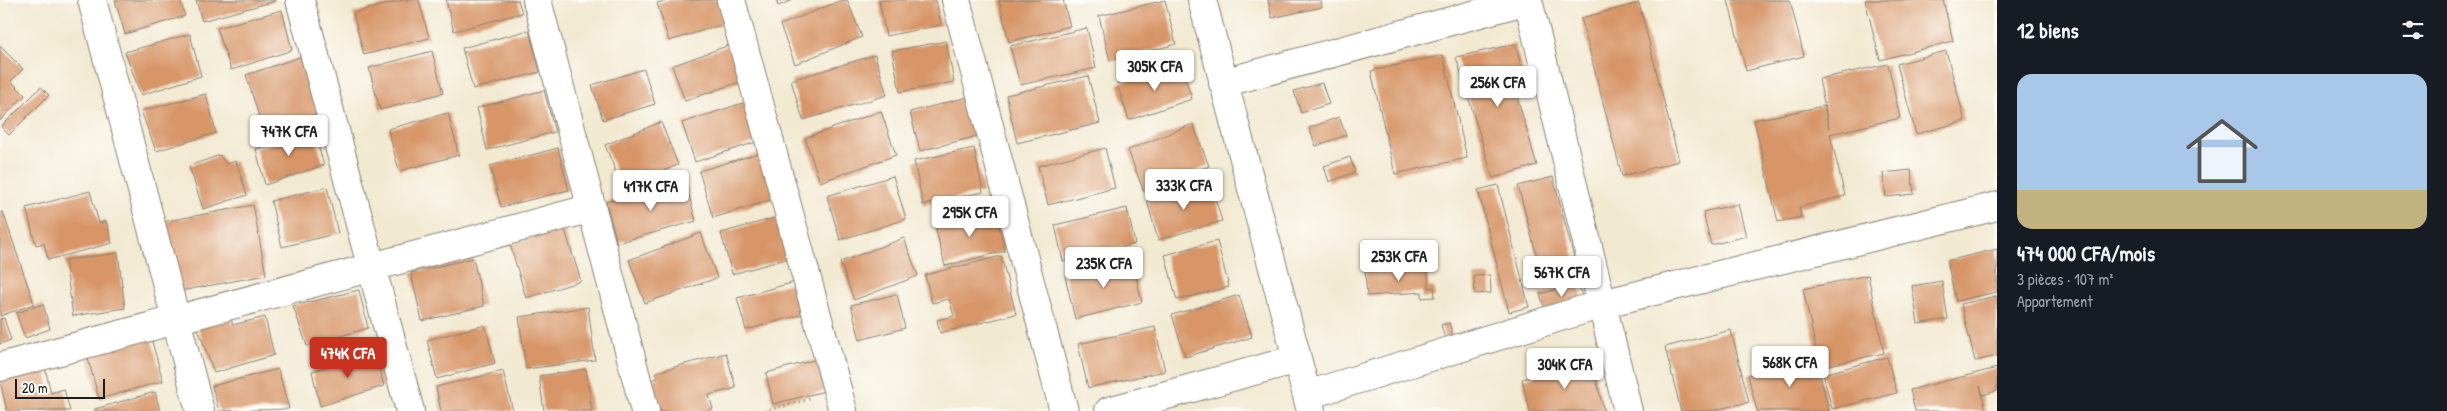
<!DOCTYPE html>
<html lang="fr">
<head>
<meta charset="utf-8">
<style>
  :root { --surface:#171b24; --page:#20242c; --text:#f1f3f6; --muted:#9ea1a6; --line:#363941; --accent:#c8321e }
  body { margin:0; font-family:"Patrick Hand",sans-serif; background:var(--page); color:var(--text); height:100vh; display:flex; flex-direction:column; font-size:19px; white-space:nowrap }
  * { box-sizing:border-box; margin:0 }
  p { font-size:16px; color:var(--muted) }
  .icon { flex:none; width:28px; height:28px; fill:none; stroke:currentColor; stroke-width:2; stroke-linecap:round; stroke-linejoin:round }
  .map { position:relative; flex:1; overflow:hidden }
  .drawer { display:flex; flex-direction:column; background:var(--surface); width:450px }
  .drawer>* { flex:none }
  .scale { position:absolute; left:15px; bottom:12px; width:90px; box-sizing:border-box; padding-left:5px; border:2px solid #1c1c1c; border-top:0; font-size:14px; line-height:18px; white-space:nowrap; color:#1c1c1c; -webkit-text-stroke:4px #fdfcf7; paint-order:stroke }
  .price { position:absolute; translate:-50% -42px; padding:0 11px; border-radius:5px; background:#fff; color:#222; font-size:16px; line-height:32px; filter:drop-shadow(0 1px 2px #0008) }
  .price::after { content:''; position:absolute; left:50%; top:30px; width:15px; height:11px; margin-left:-8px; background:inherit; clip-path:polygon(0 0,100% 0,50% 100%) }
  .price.selected { background:var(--accent); color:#fff }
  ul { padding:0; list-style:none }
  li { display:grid; align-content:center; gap:10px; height:265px; padding:0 20px }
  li+li { border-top:1px solid var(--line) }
  li span { display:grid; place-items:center; height:155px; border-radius:15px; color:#555 }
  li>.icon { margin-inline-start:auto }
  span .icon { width:90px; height:90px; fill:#fffc; stroke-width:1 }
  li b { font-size:21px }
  h2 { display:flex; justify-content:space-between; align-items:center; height:60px; padding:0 20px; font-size:21px }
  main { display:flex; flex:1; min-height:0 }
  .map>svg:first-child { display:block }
</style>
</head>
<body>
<main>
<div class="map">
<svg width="1997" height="411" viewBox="0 0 1997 411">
  <rect width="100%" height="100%" fill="#fdfcf7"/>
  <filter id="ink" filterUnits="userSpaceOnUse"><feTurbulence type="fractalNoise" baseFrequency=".02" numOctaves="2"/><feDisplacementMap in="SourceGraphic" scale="10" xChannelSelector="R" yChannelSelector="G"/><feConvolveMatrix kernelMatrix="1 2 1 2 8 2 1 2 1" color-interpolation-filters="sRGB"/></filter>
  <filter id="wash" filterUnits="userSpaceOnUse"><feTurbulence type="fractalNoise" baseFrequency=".0096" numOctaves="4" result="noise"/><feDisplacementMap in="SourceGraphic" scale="20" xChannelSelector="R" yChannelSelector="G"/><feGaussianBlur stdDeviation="1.12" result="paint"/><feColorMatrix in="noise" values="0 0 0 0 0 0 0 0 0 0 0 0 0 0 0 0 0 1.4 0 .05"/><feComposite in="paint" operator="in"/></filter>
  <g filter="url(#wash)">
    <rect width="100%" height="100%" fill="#f2e9d1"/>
    <g id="blocks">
      <path fill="#d79568" d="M115,0H180L185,16L125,34Z
        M196,0H275V1L202,21Z
        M403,0H419L429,38L364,55L353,13Z
        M446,0H518L522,13L454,31Z
        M668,0H724L730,22L669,41L657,3Z
        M776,0H793L778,6Z
        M842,0H847L862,37L795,64L780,25Z
        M879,0H936L941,25L886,36Z
        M999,0H1063L1070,26L1009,42Z
        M1165,0L1176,44L1110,61L1099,16Z
        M1268,0H1321L1322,7L1272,18Z
        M1728,0H1790L1804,56L1746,71Z
        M1865,0H1943L1953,41L1880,60Z
        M1639,3L1679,161L1622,176L1581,18Z
        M282,10L292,50L231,70L217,28Z
        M1087,28L1096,68L1020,85L1010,46Z
        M529,30L540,72L473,89L462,48Z
        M190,34L201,76L141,95L125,52Z
        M946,41L954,82L900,92L892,51Z
        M732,44L745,80L685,101L672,66Z
        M1515,44L1525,79L1513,83L1537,165L1493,178L1456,57Z
        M0,46L23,69L11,81L25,95L0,121Z
        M432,51L443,93L380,110L369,68Z
        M1946,51L1965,121L1916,134L1897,64Z
        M875,55L887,95L803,120L791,80Z
        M1443,55L1467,158L1395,174L1371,71Z
        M300,57L318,114L264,132L246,75Z
        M1180,63L1192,99L1129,120L1117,84Z
        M1888,64L1900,118L1830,134L1845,196L1799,207L1801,217L1778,222L1754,120L1824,106L1829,128L1819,79Z
        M644,69L655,104L603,120L592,85Z
        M1088,76L1100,123L1017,143L1006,95Z
        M1322,83L1329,104L1301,113L1294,91Z
        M41,87L49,95L9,135L1,127Z
        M544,90L555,132L487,150L477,108Z
        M206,94L216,133L156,151L141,111Z
        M968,97L978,136L920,151L910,112Z
        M749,101L762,140L695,162L682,123Z
        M881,111L896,155L820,182L805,138Z
        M448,113L459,155L399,171L388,129Z
        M1339,117L1346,135L1316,146L1309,128Z
        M661,122L678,165L622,187L605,145Z
        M1193,124L1209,166L1144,192L1128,150Z
        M313,130L324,165L265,185L256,149Z
        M558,148L569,190L501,207L490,166Z
        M974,148L983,192L923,205L914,161Z
        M1105,148L1115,188L1048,205L1038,166Z
        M763,152L777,198L713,218L699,171Z
        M220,155L226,164L236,161L247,195L203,209L189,166Z
        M1350,157L1355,172L1329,182L1324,166Z
        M1911,170L1914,194L1886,197L1883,173Z
        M893,176L906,219L840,240L827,196Z
        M1553,177L1578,273L1544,283L1518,186Z
        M685,181L696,221L617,243L606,202Z
        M1210,182L1222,221L1158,240L1147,201Z
        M1498,185L1529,307L1509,312L1478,190Z
        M327,187L338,233L282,247L271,201Z
        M90,191L99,223L106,221L112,243L48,260L44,243L36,245L26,208Z
        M1738,204L1746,236L1711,245L1703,212Z
        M253,205L266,275L175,292L162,222Z
        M1127,208L1135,244L1063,261L1055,225Z
        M995,210L1005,251L945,266L935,226Z
        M3,212L34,304L0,316V213Z
        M778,217L790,258L732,274L721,233Z
        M564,227L581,281L526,298L510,244Z
        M701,233L717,278L645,303L629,260Z
        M904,238L918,276L854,300L840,262Z
        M1217,241L1229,287L1177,300L1165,255Z
        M1997,249V292L1956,301L1947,261Z
        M118,253L125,308L73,316L65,260Z
        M1001,256L1016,314L940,333L937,320L954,316L949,299L932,303L925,275Z
        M473,258L484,306L422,321L411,273Z
        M1132,259L1142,302L1075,319L1065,276Z
        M1427,266L1429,288L1434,287L1435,297L1422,298V292L1367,296L1365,270Z
        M1490,275L1491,293L1475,294L1474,276Z
        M1868,275L1884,353L1820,367L1803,289Z
        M802,280L811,312L746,330L737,298Z
        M1942,281L1948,319L1918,324L1912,286Z
        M1578,283L1584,302L1546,313L1540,294Z
        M359,290L368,328L307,346L293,306Z
        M897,294L905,328L860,340L851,305Z
        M1239,295L1252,337L1185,357L1172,315Z
        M1997,296V356L1975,361L1961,304Z
        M43,304L50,329L25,338L16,313Z
        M588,307L595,360L526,369L519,317Z
        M265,317L274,355L214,373L198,328L231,319L233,325Z
        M4,318L11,340L0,344V319Z
        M1449,323L1453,337L1445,339L1441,325Z
        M485,325L495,363L437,379L427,340Z
        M1155,327L1165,371L1088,388L1078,344Z
        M1731,330L1749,402L1711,411H1681L1665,347Z
        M151,338L163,381L99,399L87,355Z
        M375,353L384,386L320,406L312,371Z
        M726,353L736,388L709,395L713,409L705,411H656L648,381L658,378L656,372Z
        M825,357L833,389L773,404L766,373Z
        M1887,357L1897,393L1832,409L1823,374Z
        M1816,358L1829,411H1757L1748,375Z
        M1592,362L1604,411H1530L1522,379Z
        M45,368L51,393L64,389L70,411H7L0,381Z
        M1997,368V391L1983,395L1980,386L1986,411H1915L1910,390Z
        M278,369L289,409L219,411L212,386Z
        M586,369L592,411H544L539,376Z
        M503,371L513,411H441L436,387Z
        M155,392L160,411H95V409Z"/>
    </g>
  </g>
  <g filter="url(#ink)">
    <use href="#blocks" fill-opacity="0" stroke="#878276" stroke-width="1"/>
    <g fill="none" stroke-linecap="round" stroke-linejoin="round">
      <defs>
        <path id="minor" d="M92,0L200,411
          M300,0L410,411
          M537,0L645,411
          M731,0L843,411
          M956,0L1064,411
          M1202,0L1311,411
          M1528,0L1628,411
          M1223,83L1528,0
          M0,367L592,208
          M1307,395L1602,304L1997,206
          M1109,411L1297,359"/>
      </defs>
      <use href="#minor" stroke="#878276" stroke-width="30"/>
      <path stroke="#878276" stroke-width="3" stroke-dasharray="1 4" stroke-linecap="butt" d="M765,411L810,399"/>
      <use href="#minor" stroke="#fff" stroke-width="28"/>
    </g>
  </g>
</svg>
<div class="scale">20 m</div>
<b class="price" style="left:1155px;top:92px">305K CFA</b>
<b class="price" style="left:1498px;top:108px">256K CFA</b>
<b class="price" style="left:289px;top:157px">747K CFA</b>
<b class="price" style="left:1184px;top:211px">333K CFA</b>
<b class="price" style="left:651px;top:212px">417K CFA</b>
<b class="price" style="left:970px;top:238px">295K CFA</b>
<b class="price" style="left:1399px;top:282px">253K CFA</b>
<b class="price" style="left:1104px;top:289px">235K CFA</b>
<b class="price" style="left:1562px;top:298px">567K CFA</b>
<b class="price selected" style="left:348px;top:379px">474K CFA</b>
<b class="price" style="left:1790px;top:388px">568K CFA</b>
<b class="price" style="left:1565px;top:390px">304K CFA</b>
</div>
<section class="drawer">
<h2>12 biens<svg class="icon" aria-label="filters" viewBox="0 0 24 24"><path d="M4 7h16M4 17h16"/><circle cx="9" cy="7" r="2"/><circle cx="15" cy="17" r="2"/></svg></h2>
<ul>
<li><span style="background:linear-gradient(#a9c7e8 75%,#c2b280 0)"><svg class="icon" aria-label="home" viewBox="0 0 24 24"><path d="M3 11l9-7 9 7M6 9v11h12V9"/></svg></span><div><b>474 000 CFA/mois</b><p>3 pièces · 107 m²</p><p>Appartement</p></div></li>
</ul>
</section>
</main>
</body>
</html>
